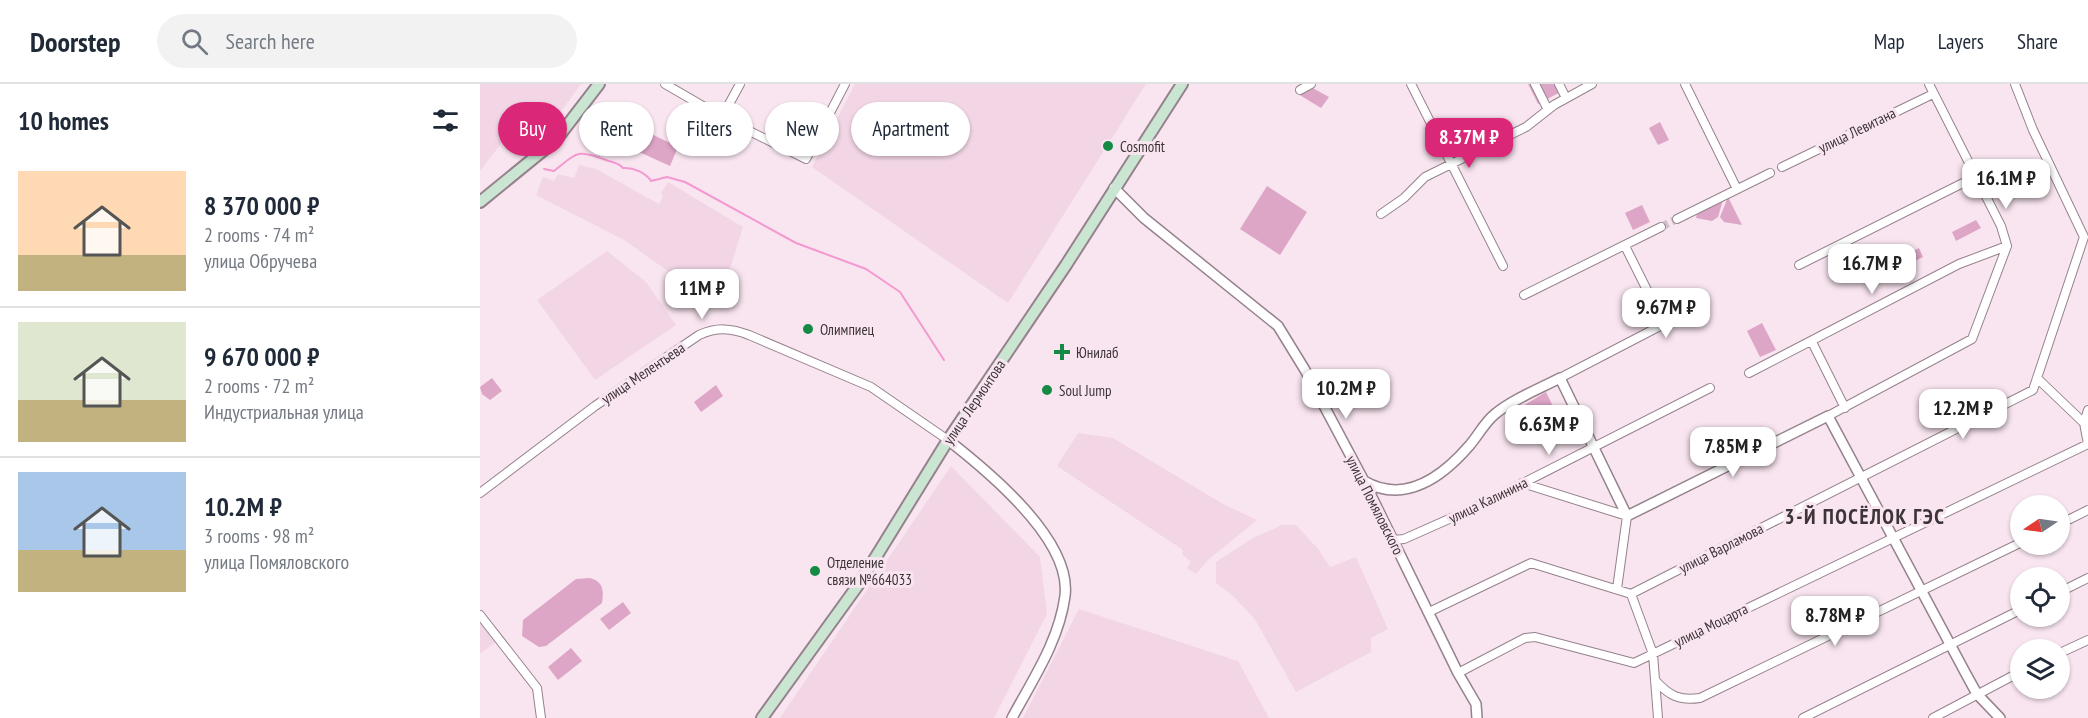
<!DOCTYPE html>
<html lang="en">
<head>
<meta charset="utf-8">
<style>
  :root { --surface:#fff; --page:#f2f2f3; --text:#1f2937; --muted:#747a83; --line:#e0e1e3; --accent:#db2777 }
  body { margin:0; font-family:"PT Sans Narrow",sans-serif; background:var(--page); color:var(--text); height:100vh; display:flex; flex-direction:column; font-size:22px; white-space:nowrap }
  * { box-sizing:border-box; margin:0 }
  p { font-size:20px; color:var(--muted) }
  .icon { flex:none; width:33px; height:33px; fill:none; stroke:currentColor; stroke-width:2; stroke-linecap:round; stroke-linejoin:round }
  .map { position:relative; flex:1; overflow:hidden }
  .drawer { display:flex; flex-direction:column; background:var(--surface); width:480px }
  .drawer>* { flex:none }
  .top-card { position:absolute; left:18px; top:18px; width:570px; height:54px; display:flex; gap:12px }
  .needle { width:39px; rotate:257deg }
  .fabs { position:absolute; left:1530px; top:411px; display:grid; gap:12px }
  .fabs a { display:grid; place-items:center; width:60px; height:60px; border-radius:50%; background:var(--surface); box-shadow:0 2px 4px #0004; font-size:30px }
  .price { position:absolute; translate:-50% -51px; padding:0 14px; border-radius:12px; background:#fff; color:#222; font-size:20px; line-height:39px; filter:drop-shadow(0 2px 3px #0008) }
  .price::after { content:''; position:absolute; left:50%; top:36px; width:18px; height:14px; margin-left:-9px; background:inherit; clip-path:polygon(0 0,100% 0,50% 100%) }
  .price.current { background:var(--accent); color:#fff }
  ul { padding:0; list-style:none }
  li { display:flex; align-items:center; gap:18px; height:150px; padding:0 18px }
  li+li { border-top:2px solid var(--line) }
  li span { display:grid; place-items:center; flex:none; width:168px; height:120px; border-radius:0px; color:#555 }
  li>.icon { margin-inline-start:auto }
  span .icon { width:72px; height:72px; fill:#fffc; stroke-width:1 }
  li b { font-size:26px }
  h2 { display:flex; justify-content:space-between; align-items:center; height:72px; padding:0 18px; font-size:26px }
  .pill { padding:0 21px; border-radius:27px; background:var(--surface); box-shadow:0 2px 4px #0004; font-size:21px; line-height:54px }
  .pill.current { background:var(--accent); color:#fff }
  header { display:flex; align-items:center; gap:36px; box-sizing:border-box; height:84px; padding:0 30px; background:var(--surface); border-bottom:2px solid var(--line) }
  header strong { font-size:28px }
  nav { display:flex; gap:33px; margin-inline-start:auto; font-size:21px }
  .search { width:420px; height:54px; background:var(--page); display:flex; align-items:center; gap:15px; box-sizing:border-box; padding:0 21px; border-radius:33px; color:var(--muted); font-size:22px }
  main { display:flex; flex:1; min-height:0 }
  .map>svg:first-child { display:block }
</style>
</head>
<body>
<header>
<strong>Doorstep</strong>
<div class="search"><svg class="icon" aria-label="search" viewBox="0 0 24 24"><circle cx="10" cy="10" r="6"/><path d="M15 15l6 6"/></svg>Search here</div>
<nav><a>Map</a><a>Layers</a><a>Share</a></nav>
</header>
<main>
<section class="drawer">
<h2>10 homes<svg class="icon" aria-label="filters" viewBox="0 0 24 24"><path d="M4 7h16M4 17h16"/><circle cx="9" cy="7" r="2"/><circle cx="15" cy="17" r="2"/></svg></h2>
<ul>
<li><span style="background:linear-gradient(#ffd9b3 70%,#c2b280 0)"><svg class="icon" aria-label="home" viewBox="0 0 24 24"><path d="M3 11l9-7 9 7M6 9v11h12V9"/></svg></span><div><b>8 370 000 ₽</b><p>2 rooms · 74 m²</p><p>улица Обручева</p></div></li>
<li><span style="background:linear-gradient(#dfe7d0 65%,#c2b280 0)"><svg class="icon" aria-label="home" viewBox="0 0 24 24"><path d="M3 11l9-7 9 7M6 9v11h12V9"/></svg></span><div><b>9 670 000 ₽</b><p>2 rooms · 72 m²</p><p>Индустриальная улица</p></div></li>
<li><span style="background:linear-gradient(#a9c7e8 65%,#c2b280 0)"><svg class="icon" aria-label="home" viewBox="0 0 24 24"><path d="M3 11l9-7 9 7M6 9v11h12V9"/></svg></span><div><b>10.2M ₽</b><p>3 rooms · 98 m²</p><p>улица Помяловского</p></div></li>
</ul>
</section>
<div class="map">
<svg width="1608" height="634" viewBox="0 0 1608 634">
  <rect width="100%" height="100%" fill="#f9e5f0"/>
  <path fill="#f2d6e6" d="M0,0H101L72,40L52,23L45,36L40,35L0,87Z
    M375,0H666L528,219L332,83Z
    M99,81L116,85L179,120L183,113L181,109L188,98L263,143L247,194L238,208L230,211L216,207L144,156L56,111L63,93L74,97L78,90L94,94Z
    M127,167L166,198L196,241L115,296L57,216Z
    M598,349L633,354L743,420L777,436L729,475L716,490L707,484L711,478L702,470L703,466L577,382Z
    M471,382L560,473L567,530L514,634H300Z
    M802,441H816L839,466L850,483L876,473L908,545L891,554V568L816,608L774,534L753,512L736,499V478L773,454Z
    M599,525L758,577L789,634H543Z
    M0,537L16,558L0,570Z"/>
  <path fill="#dda5c6" d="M1048,0H1084L1086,5L1058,20Z
    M829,2L849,13L841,24L818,10Z
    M1180,38L1189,56L1178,61L1169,44Z
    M153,41L198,63L190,82L135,57L143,48L149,50Z
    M787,102L827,128L800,171L760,145Z
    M1248,113L1262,141L1244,138L1240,133Z
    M1243,116L1238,133L1232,137L1216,134L1217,130Z
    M1162,121L1170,138L1153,146L1145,129Z
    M1496,136L1501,144L1476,157L1472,148Z
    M1439,164L1443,173L1419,185L1415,176Z
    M1282,239L1296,266L1280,273L1267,247Z
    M12,294L22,307L10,316L2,310L0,303Z
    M236,301L243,312L221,328L214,318Z
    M1066,308L1083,343L1081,344L1076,335L1038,355L1026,332Z
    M110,494C123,498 124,505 122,519L66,562L59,563L42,552L43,536L96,495Z
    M143,518L151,529L129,546L120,535Z
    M91,564L102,577L78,596L68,583Z"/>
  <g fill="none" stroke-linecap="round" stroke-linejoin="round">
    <path stroke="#f398d1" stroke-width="2" d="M64,85L74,87C98,68 97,65 126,76C134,79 138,78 143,84C153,83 166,89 171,97L187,93L205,98L316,159L386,185L420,208L464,276"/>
    <path stroke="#d3c2cb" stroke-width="8" stroke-dasharray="8 4" stroke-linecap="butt" d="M1181,143L1197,135"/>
    <defs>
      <path id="minor" d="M185,0L247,36L326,75L365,0
        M931,0L1023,182
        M1055,0L1068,26
        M1079,0L1086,14
        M1205,0L1257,105
        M820,6L831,0
        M242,33L260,0
        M1302,83L1453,10
        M901,130L924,114L945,93L1046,43L1074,21L1112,0
        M1197,135L1290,89
        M1319,181L1495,93
        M1044,211L1181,143
        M1332,258L1365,324
        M1269,289L1479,180L1527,162
        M1080,294L1184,240L1145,162
        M1557,294L1604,339L1608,360
        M1348,332L1492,255L1527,162L1521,142L1449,0
        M1604,339L1608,326
        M1042,399L1147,432L1137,505
        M0,409L115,322L219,251C237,243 251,244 269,251L391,303L468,356
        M1580,440L1608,426
        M913,456L924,455L996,423L1230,304
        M1580,508L1608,494
        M1151,510L1173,570L1178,634
        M949,528L1051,479L1151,510L1553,306L1604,153L1553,46L1535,0
        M0,531L57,604L61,634
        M1580,569L1608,556
        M978,589L1045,554L1055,553L1154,579L1608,360
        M1175,596C1189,612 1200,617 1220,614L1540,459
        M1323,634L1540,526
        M1453,634L1540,588"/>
      <path id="tertiary" d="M634,104L664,134L798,242L825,286L884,397L978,589L996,620L997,634
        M468,356C509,388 592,456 585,512C579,557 553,595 532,634
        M884,397C925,421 963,392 989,362C998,352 1004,339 1015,330C1033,315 1059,305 1080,294L1147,432L1348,332L1486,590L1497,610L1520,634"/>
      <path id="secondary" d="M0,118L76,56L119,0
        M282,634L381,497L468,356L586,181L702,0"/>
    </defs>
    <use href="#minor" stroke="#95828d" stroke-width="10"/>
    <use href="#tertiary" stroke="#95828d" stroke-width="12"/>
    <use href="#secondary" stroke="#95828d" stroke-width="14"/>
    <use href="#minor" stroke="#fff" stroke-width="8"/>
    <use href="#tertiary" stroke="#fff" stroke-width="9"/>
    <use href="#secondary" stroke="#cae6d2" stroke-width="10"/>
  </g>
  <g fill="#148a45" stroke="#f9e5f0" stroke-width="2">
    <circle cx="628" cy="62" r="6"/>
    <circle cx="328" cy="245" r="6"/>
    <path d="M579 259h6v6h6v6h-6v6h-6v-6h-6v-6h6z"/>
    <circle cx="567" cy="306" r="6"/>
    <circle cx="335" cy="487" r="6"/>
  </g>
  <g text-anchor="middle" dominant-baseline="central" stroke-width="6" stroke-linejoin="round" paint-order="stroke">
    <g font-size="15" fill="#3c3438" stroke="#f9e5f0">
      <text transform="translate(1377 46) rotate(-26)">улица Левитана</text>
      <text transform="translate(163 289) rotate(-34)">улица Мелентьева</text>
      <text transform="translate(494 318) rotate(-56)">улица Лермонтова</text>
      <text transform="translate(1008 416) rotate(-26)">улица Калинина</text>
      <text transform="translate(895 421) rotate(63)">улица Помяловского</text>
      <text transform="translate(1241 464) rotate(-27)">улица Варламова</text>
      <text transform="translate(1231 541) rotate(-26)">улица Моцарта</text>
    </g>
    <g font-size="15" fill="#3c3438" stroke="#f9e5f0" text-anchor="start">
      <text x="640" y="62">Cosmofit</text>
      <text x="340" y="245">Олимпиец</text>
      <text x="596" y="268">Юнилаб</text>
      <text x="579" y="306">Soul Jump</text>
      <text x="347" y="478">Отделение<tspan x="347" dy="17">связи №664033</tspan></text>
    </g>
    <g font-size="21" font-weight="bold" letter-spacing="1.5" fill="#3c3438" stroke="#f9e5f0">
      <text x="1385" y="432">3-Й ПОСЁЛОК ГЭС</text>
    </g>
  </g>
</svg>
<div class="fabs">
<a><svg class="needle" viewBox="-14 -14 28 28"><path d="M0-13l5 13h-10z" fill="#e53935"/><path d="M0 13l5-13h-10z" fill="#747a83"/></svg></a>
<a><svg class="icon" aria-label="locate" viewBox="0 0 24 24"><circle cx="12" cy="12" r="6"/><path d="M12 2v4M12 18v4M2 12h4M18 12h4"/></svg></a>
<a><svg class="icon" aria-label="layers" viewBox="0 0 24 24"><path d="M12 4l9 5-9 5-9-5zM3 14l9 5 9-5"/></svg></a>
</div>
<b class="price current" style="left:989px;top:85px">8.37M ₽</b>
<b class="price" style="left:1526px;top:126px">16.1M ₽</b>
<b class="price" style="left:1392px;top:211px">16.7M ₽</b>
<b class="price" style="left:222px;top:236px">11M ₽</b>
<b class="price" style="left:1186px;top:255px">9.67M ₽</b>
<b class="price" style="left:866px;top:336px">10.2M ₽</b>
<b class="price" style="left:1483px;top:356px">12.2M ₽</b>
<b class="price" style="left:1069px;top:372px">6.63M ₽</b>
<b class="price" style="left:1253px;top:394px">7.85M ₽</b>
<b class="price" style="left:1355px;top:563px">8.78M ₽</b>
<div class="top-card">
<a class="pill current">Buy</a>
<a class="pill">Rent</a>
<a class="pill">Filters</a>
<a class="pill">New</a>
<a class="pill">Apartment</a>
</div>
</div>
</main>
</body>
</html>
